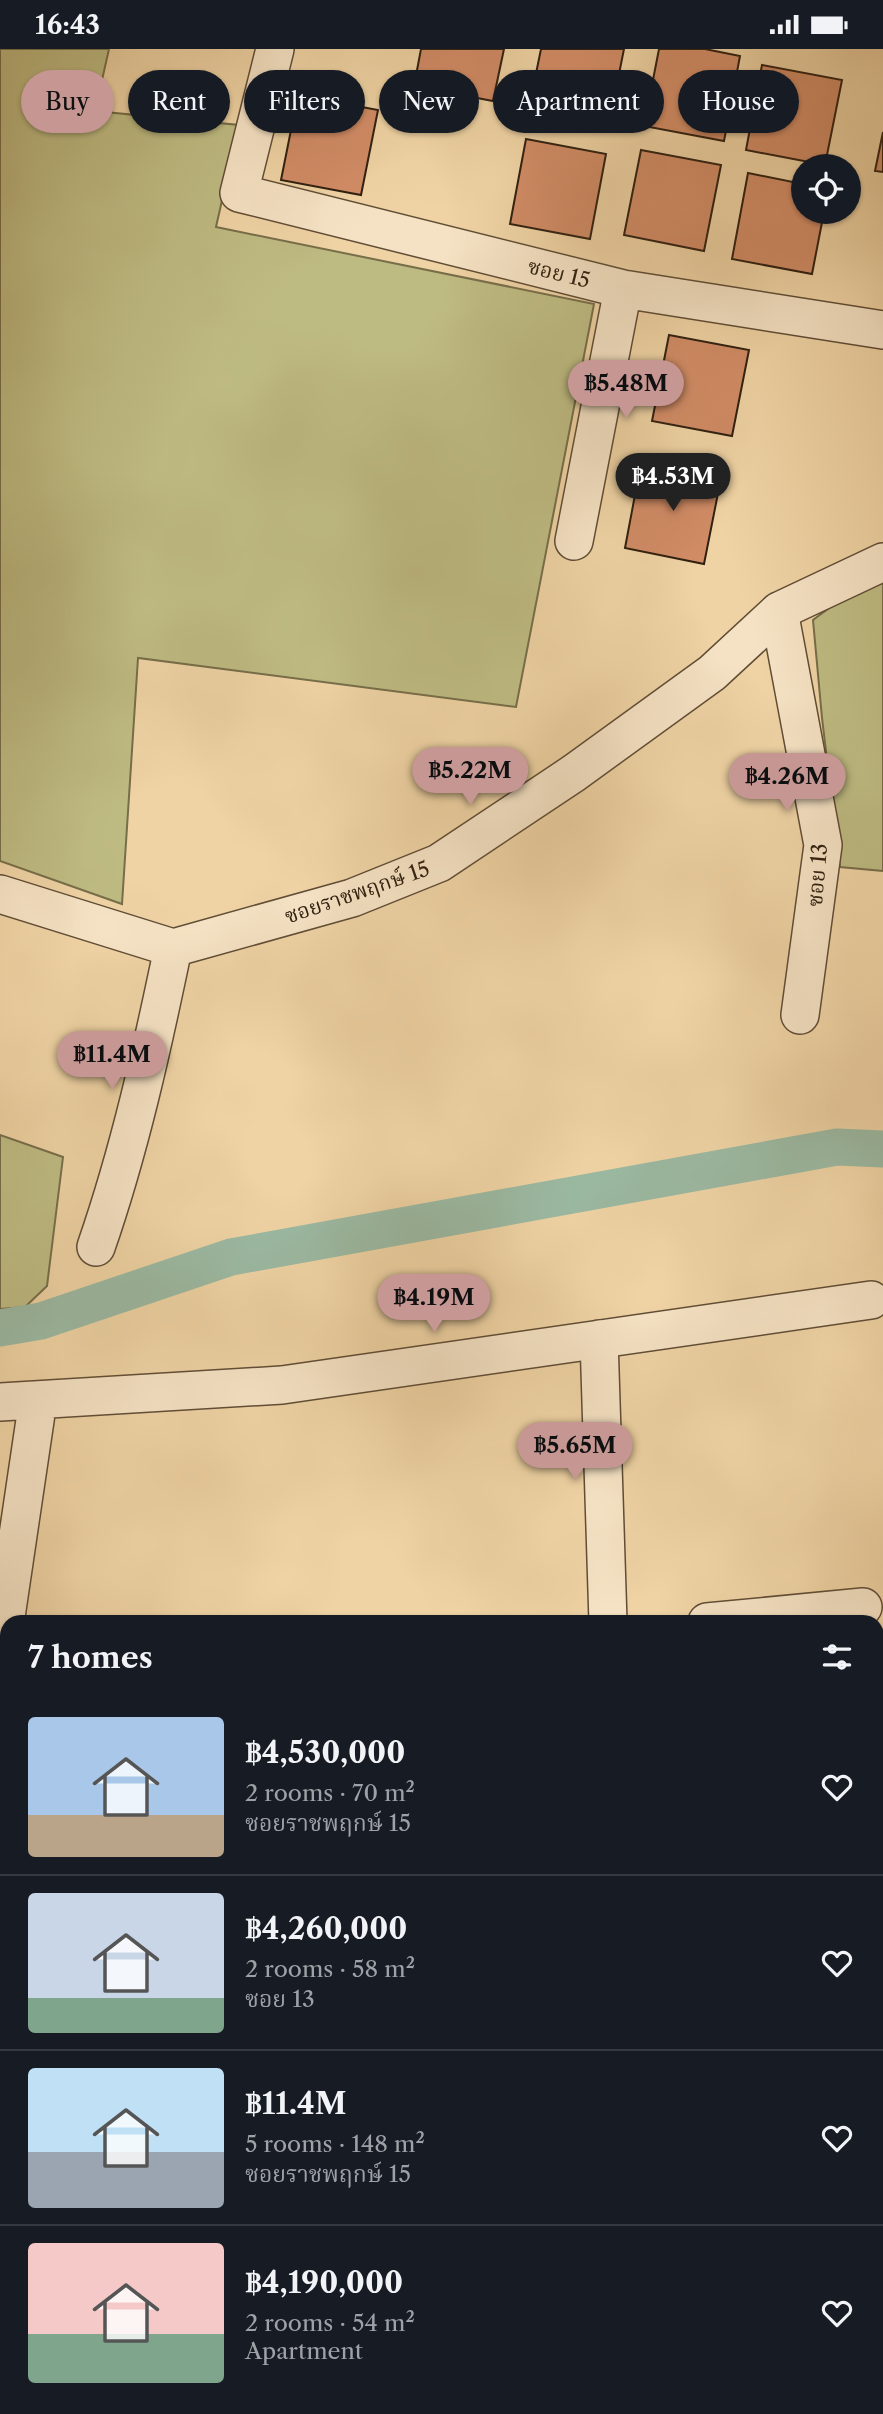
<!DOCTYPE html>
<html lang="en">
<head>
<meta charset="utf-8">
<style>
  :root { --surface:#171b24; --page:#20242c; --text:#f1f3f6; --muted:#9ea1a6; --line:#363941; --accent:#c59692 }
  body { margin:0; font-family:"Libre Caslon Text","Noto Serif Thai",serif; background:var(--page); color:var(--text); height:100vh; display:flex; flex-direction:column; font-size:26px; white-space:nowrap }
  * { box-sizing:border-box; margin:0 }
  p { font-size:23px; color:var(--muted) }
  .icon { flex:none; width:38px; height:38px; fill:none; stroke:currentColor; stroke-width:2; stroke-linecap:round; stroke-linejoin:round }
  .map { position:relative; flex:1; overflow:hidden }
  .side { position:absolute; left:0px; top:1566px; width:884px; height:800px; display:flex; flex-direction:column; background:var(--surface); border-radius:21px 21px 0 0; box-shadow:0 2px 5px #0004 }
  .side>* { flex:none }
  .top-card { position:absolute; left:21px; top:21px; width:842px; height:63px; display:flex; gap:14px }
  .buttons { position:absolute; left:791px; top:105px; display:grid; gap:14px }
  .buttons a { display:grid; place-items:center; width:70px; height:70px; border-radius:50%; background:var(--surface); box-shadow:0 2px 5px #0004; font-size:35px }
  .price { position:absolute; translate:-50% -60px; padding:0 16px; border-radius:24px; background:var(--accent); color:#111; font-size:23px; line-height:46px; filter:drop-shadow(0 2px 4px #0008) }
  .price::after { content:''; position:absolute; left:50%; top:42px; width:21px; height:16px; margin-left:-10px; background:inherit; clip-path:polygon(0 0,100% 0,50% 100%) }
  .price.on { background:#222; color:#fff }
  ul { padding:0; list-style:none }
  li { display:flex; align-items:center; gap:21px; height:175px; padding:0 28px }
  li+li { border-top:2px solid var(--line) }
  li span { display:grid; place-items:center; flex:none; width:196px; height:140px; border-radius:7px; color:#555 }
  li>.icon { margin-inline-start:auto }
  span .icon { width:84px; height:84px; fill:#fffc; stroke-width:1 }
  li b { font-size:30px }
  h2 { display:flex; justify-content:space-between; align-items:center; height:84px; padding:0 28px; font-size:30px }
  .chip { padding:0 24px; border-radius:32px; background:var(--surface); box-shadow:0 2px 5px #0004; font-size:24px; line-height:63px }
  .chip.on { background:var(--accent); color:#111 }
  .status { display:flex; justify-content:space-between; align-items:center; height:49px; padding:0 35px; background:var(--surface); direction:ltr }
  .status svg { height:19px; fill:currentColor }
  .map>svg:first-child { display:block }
</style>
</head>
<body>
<div class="status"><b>16:43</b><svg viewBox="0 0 49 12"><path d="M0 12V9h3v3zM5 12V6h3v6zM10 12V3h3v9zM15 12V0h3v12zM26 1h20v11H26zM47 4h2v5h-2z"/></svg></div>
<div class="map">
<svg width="883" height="2365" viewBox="0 0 883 2365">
  <rect width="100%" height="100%" fill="#efd3a4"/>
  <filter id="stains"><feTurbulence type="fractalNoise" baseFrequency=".00286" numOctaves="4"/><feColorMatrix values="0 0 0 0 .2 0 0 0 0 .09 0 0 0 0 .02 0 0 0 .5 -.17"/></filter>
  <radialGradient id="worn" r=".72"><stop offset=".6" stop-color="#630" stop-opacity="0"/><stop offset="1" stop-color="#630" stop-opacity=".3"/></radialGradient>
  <path fill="#bebb82" stroke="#776e4a" stroke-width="2" d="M0,0H109L95,62L239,76L216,178L594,255L516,658L138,609L122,855L0,812Z
    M883,534V822L840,818L822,669L813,571L844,548Z
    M0,1086L63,1108L47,1237L25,1258L0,1260Z"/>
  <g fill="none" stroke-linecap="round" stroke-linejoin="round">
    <path stroke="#9bb9a2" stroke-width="37" d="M0,1279L41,1272L231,1208L837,1098L883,1100"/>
  </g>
  <path fill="#d18c66" stroke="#302011" stroke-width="2" d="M421,0H504L493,52L414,37Z
    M541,0H624L611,65L531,49Z
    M659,0H705L740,7L724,92L644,77Z
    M762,16L842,31L825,116L746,101Z
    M298,46L378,61L361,146L281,131Z
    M883,83V123L875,122Z
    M526,90L606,105L590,190L510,175Z
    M641,101L721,116L704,202L624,186Z
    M748,124L803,135V163H824L812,225L732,210Z
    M669,286L749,301L732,387L652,372Z
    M641,414L721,429L704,515L625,499Z"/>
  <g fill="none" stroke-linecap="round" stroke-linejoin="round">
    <defs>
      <path id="minor" d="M275,0L239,144L623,240L883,281
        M574,492L623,240
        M779,562L823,796L800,966
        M0,845L173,899L352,849L439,814L574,724L712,624L779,562L883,513
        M96,1198C130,1100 152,1000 173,899
        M599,1290L608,1573
        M0,1353L282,1336L871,1251
        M707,1573L863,1558
        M0,1608L38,1351
        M0,1871L7,1870
        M877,2132L883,2131
        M0,2142H7
        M0,2332H7
        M632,2365L633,2359"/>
    </defs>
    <use href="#minor" stroke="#604d36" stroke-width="40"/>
    <use href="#minor" stroke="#f5e2c4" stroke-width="37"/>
  </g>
  <g text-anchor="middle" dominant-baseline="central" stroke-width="5" stroke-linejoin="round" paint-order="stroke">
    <g font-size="21" fill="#302011" stroke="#f5e2c4">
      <text transform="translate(559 224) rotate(14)">ซอย 15</text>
      <text transform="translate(817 826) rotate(-85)">ซอย 13</text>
      <text transform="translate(357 843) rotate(-19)">ซอยราชพฤกษ์ 15</text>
    </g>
  </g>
  <rect width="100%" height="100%" filter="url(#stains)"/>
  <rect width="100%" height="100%" fill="url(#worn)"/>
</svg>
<div class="buttons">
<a><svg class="icon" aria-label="locate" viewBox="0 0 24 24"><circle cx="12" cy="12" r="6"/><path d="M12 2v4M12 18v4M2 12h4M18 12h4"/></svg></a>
</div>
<b class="price" style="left:626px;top:371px">฿5.48M</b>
<b class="price on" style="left:673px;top:464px">฿4.53M</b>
<b class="price" style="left:470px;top:758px">฿5.22M</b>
<b class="price" style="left:787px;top:764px">฿4.26M</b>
<b class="price" style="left:112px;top:1042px">฿11.4M</b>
<b class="price" style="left:434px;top:1285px">฿4.19M</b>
<b class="price" style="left:575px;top:1433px">฿5.65M</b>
<div class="top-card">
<a class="chip on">Buy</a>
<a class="chip">Rent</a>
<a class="chip">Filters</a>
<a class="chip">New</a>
<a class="chip">Apartment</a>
<a class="chip">House</a>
</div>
<section class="side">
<h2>7 homes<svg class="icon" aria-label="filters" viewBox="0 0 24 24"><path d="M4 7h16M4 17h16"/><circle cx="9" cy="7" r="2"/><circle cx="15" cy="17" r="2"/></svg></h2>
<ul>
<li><span style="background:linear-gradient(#a9c7e8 70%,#b9a48a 0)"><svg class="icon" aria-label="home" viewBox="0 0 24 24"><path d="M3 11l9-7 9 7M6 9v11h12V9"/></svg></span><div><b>฿4,530,000</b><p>2 rooms · 70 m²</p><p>ซอยราชพฤกษ์ 15</p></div><svg class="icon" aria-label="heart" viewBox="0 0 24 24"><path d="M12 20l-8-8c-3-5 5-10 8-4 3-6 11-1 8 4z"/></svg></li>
<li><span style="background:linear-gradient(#c9d6e8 75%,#7fa58c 0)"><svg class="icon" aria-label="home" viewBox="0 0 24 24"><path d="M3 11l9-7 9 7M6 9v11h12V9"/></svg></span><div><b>฿4,260,000</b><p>2 rooms · 58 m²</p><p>ซอย 13</p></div><svg class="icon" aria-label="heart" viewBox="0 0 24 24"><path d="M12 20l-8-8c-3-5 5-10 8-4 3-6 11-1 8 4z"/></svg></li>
<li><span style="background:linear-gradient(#bfe0f5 60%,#9aa5b1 0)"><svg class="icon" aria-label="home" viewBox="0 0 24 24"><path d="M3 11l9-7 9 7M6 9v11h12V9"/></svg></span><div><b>฿11.4M</b><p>5 rooms · 148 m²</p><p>ซอยราชพฤกษ์ 15</p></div><svg class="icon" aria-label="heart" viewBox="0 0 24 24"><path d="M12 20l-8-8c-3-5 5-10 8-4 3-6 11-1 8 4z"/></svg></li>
<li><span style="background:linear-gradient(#f6c9c9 65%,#7fa58c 0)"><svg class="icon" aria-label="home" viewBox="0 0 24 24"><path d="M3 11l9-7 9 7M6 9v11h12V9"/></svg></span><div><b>฿4,190,000</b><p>2 rooms · 54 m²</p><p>Apartment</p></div><svg class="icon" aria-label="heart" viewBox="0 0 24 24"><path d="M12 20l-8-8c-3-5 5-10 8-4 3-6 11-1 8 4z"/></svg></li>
</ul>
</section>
</div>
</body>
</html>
